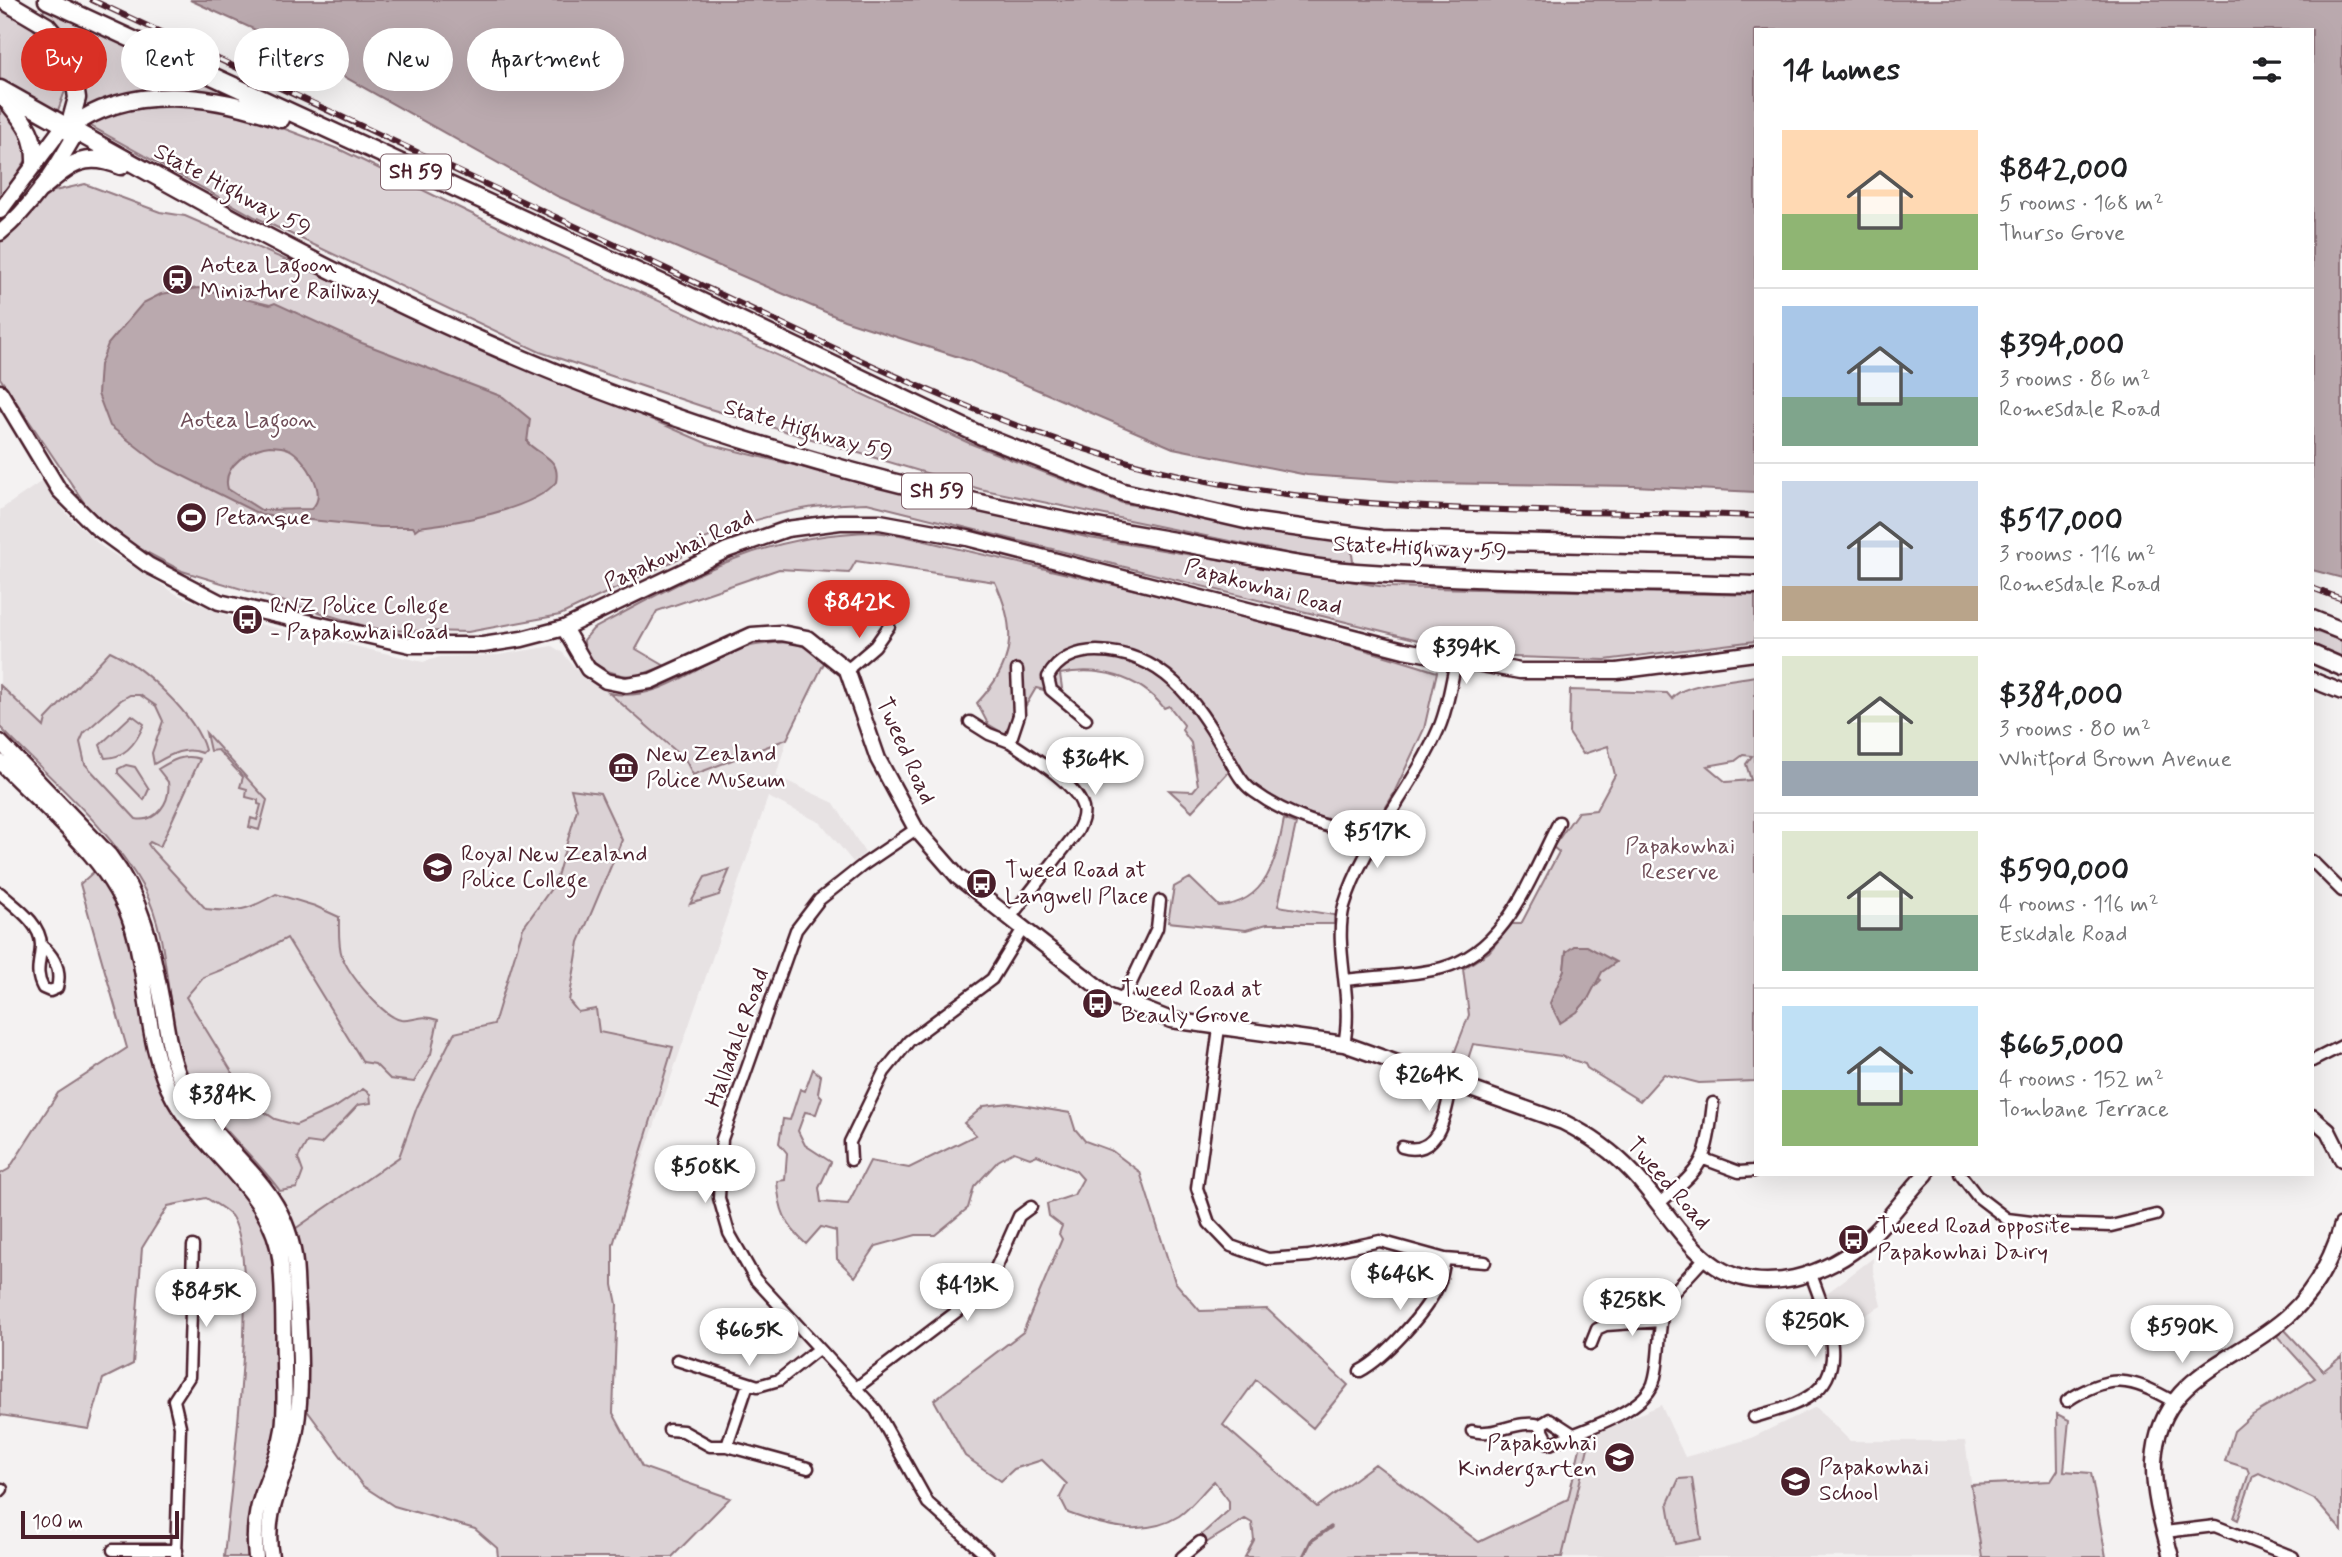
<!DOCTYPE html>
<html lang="en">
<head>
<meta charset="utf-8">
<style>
  :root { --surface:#fff; --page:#f2f2f2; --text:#202124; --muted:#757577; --line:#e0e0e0; --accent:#d93025 }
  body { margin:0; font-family:Mynerve,sans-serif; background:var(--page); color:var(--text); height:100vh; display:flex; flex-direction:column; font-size:26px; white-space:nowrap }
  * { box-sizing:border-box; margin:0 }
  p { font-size:23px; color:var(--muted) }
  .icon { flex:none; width:38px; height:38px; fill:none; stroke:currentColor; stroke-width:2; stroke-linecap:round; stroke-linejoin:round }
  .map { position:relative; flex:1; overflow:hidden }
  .panel { position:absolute; left:1754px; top:28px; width:560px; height:1148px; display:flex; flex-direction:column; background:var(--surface); border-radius:0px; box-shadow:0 7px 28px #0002 }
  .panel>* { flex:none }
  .guide { position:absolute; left:21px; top:28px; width:665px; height:63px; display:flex; gap:14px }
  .scale { position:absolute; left:21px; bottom:18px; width:158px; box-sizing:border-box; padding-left:7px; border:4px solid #4a1f2b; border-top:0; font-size:19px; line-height:24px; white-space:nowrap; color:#4a1f2b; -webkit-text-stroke:5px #fff; paint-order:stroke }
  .price { position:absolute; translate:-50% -60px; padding:0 16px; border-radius:24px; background:#fff; color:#222; font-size:23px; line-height:46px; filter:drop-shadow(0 2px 4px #0008) }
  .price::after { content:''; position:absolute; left:50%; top:42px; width:21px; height:16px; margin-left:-10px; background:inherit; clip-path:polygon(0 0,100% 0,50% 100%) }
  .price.on { background:var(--accent); color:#fff }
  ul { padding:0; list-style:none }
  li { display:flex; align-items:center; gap:21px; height:175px; padding:0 28px }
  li+li { border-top:2px solid var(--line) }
  li span { display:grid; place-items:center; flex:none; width:196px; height:140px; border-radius:0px; color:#555 }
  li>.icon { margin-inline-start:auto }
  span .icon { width:84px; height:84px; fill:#fffc; stroke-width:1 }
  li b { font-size:30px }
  h2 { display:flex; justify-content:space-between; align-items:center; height:84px; padding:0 28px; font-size:30px }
  .chip { padding:0 24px; border-radius:32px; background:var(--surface); box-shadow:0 7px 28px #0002; font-size:24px; line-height:63px }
  .chip.on { background:var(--accent); color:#fff }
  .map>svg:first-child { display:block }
</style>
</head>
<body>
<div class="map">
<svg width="2342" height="1557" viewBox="0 0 2342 1557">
  <rect width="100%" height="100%" fill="#f4f2f2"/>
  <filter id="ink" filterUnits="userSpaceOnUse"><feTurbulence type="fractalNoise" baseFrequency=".0143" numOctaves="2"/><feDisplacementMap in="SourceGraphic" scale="14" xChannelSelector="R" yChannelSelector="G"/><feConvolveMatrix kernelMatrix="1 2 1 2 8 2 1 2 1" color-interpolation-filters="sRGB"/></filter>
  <g filter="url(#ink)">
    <path fill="#e7e2e3" d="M42,481L67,514L101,546L176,594L233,618L423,662L440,657L499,655L552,646L563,653L584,679L609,693L685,759L693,775L787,739L776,776L834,803L865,853L853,862L821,823L768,797L613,1245L295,1229L280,1191L211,1111L188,1075L180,1047L156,915L134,873L110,840L0,727V510Z
      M1873,1258V1271L1881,1306L1845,1327L1827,1293Z
      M1661,1405L1685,1457L1749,1439L1816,1407L1850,1441H1965L1982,1557H1562L1591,1435Z"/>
    <path fill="#dbd2d5" stroke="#927880" stroke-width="2" fill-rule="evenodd" d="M45,6L226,88L223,96L168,89L84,110C80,63 79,45 43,13Z
      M0,10L30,25L55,56L66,88L57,113L0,80Z
      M0,104L20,120L28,157L0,200Z
      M165,104L206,106L251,116L343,151L515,235L969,443L1122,503L1350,542L1354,567L980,489L710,409L540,352L255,217L89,125L128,106Z
      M85,184L160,212L185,216L708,444L1090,538L1385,587L1755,595V641L1605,660L1483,656L867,503C800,504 742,520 681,550L682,557L560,615L468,632L378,630L182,571L125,541L87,507L0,378V240L50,192Z
      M874,532L900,535C1079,578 1261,615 1437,672L1424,729L1393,795L1372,831L1300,812L1253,787L1213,720L1205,725L1231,769L1192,811L1169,790L1193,791L1198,785L1191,743L1182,730L1184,725L1169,706L1164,708C1139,676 1098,666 1060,674L1063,695L1036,688L1008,736L988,724L977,703C1014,664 1018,631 995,582L856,561L849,573L779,569L657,611L636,649L665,666C656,669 647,673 638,675C617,679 583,665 584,640L593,629C690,577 760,534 874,532Z
      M2312,630L2342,641V659L2312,647Z
      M791,642L817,651L826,659L787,739L693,775L685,759L609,693C662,704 700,660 747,647C761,643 777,643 791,642Z
      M110,651C142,666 196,715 205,750L202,753C184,746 170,755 154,764L152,753L163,721L156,706L140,695H130L121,700L84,733L80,742L85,764L136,819C156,823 171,802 168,782L158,769C171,761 184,753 200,759L160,847L150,842L148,844L152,850L206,909C236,913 249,910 276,894L315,906L339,917C339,929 338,945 342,956C348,973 383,1017 401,1020C416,1022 418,1013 438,1020L431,1054L414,1082L390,1079L375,1064L363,1062L287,938L246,960L203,977L186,997L251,1103L275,1119L296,1125L336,1107L363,1089L370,1094L371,1103L358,1105L321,1144L307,1142L298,1158L303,1172L297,1188L280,1191C251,1151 208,1120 188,1074C162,1016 174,946 144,889C110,827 49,778 0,727V685L44,727L46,719Z
      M1755,676V1081L1699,1083L1664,1074L1640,1101L1587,1068L1585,1064L1561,1056L1473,1044L1462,1077L1447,1072L1469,1015L1463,969L1489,952L1512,924H1521L1559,852L1553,847L1578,812L1596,810L1615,775L1608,746L1583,754L1569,733L1570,690L1667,693L1672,699C1680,683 1737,680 1755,676ZM1743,755L1752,756L1746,764L1751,780L1726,782L1707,766L1735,761ZM1566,952L1601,980L1590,991L1588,1000L1551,1003L1564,970Z
      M132,715L144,724C137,742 126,758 105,758L100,745Z
      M206,733L267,800L259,830L249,827L251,818L257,820L261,805L258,804V800L246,797L247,789L240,787L243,777L218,750L210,751Z
      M126,765L135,767L149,789L144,800L118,773V769Z
      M571,789L600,793L622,840L579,942L569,1001L578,1012L596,1009L599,1032L673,1047L613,1245V1285L617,1304L613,1413L642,1467L730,1498L672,1557H498L497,1548L475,1529L394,1506L363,1486L306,1409L307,1309L295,1229L399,1157L417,1107L454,1033L494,1024L523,928L555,883L577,809Z
      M1284,819L1296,824L1278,906L1334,915V924H1267L1246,930L1168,922L1174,887L1190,878L1219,906C1267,903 1277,859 1284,819Z
      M97,869L108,884L132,940L158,1068L266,1222L278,1269L280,1413L271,1455L256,1490L250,1529L252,1557H224C230,1492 262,1264 232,1217C228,1210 214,1203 206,1198L168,1206L142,1248L133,1364L103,1379L89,1429L0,1415V1174L9,1169L58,1093L127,1048L80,884Z
      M730,869L719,895L690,904L705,877Z
      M813,1069L821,1076L818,1093L822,1097L816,1114L805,1112L798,1131L805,1145L831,1162L819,1188L821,1202L848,1204L870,1161L909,1168L976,1135L964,1123L984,1106L1009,1103L1070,1113L1075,1129L1085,1141L1112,1151L1140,1172L1175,1282L1200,1311L1267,1309L1348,1385L1313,1428L1256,1380L1223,1425L1317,1507L1375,1464L1479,1542L1568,1499L1582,1440L1591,1435L1562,1557H1245L1254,1540L1252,1523L1245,1519L1206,1543L1200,1536L1229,1510V1501L1214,1481C1203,1491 1192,1507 1179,1516C1144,1538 1103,1526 1068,1513L1060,1497L1067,1484L1042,1460L1014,1469L1001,1481L965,1456L934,1400L1023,1332L1062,1239L1059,1234L1062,1226L1049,1216L1047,1204L1074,1195L1083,1179L1076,1171L1037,1155L1030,1158L1014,1152L998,1161L974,1187L968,1208L935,1235H916L876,1246L855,1277L837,1259L836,1231L821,1227L806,1244C785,1225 779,1209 777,1181L785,1180L787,1153L779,1143L783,1119L790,1120L800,1089L805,1091Z
      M2284,1329L2323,1371L2342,1356V1531L2314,1499L2259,1473L2253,1476L2238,1520L2234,1518L2249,1473L2247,1468L2225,1461L2234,1431L2251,1416L2315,1378L2276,1335Z
      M2057,1414L2069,1420L2064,1471L2091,1473L2106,1557H1982L1971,1485L2051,1481L2058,1470Z
      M1692,1478L1701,1539L1675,1544L1668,1503L1679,1479Z"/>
    <path fill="#baa9ae" stroke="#8d727a" stroke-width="2" fill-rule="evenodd" d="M190,0H2342V578L2312,570V30H1755V492L1634,486L1419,483L1307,475L1173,448L968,360L844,320L557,196L284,43Z
      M198,288L270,305L275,303L362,343L503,397L530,419L527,442C539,456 561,457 556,482C534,510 454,523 419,527L415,530L413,527H379L261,515L159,464L110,426L98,394L100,365L108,344L143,303L161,294ZM270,446C278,447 286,446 292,451C306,460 329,495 311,509L261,510L228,489C221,466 251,448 270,446Z
      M1574,946H1587L1616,962L1602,972L1588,999L1577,1012L1560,1023L1550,1003L1564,970L1566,952Z"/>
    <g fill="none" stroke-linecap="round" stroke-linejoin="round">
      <path stroke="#8d727a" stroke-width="3.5" d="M1303,1557L1311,1541L1331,1527"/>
      <defs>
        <path id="street" d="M847,670L875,646L889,626
          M1086,719L1051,690L1048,677C1058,659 1076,651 1097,651C1163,652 1196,701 1225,752C1233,765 1240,782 1253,791C1292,820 1331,827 1377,839
          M970,722L989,734L1010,742
          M916,829L863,865L819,900L796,930L722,1139L719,1198L729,1233L755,1279L876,1410L928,1503L988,1557
          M2312,861L2342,891
          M0,893C14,906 41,923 41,945C41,961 34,972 43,988L50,991L57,988C62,970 54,956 41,945
          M1009,919L1077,832C1081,824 1086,814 1082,805C1074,782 1030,756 1010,742L1019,715L1017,670
          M1346,980C1377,976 1412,976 1442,968C1507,951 1531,875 1559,822
          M1122,1002L1157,928L1160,901
          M1219,1028L1197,1188L1209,1223L1231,1246L1268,1259L1309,1256L1380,1241L1445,1259L1485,1262
          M1344,1044C1354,998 1333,947 1344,906C1363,842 1413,789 1439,728C1448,707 1451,683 1456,661
          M2312,1061L2342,1046
          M1402,1147C1441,1158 1446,1110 1452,1082
          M1704,1159L1739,1172L1754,1171
          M851,1160L850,1142L884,1072L909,1041L992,979L1022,930
          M1960,1174L1977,1196L2007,1219L2047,1224L2111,1226L2156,1215
          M1658,1204C1705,1166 1706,1162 1713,1103
          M1591,1344L1597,1329L1606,1325L1660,1321
          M677,1360L758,1386L779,1380L818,1349
          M1360,1371C1385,1358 1426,1312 1438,1286C1442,1278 1443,1268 1445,1259
          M856,1388L972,1300L995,1270L1019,1216L1031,1207
          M2067,1401C2109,1373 2131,1377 2174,1402
          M1754,1417C1773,1411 1794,1407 1811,1395C1852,1368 1823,1309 1811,1274
          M669,1430L683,1431L710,1446H727L808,1468
          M1472,1431C1495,1437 1517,1419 1540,1425
          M1573,1434L1550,1419L1540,1425L1550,1444C1578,1431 1641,1414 1653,1384C1661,1361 1657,1332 1664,1308L1669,1297L1704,1259
          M727,1446L748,1384
          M0,1491L2,1489
          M2165,1532L2215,1526L2293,1557
          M113,1550H177
          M176,1557L180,1426L174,1400L189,1377L193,1246
          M1182,1557L1200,1542"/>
        <path id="secondary" d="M0,211L59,132L69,128L72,140C52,175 31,207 0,233
          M0,392L59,490L96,527L148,565L219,602L410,645H483L522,639L564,628L727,550L787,529L840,522H880L967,538L1404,650L1520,671H1617L1755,653
          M564,628L588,669L606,681L626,685L651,681L752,635L781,633L807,638L847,670L878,759L916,829L958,877L1108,995L1171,1020L1344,1044L1563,1122C1589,1135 1612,1151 1632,1172C1683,1226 1705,1297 1794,1278C1821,1272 1849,1257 1869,1238C1890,1219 1906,1194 1926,1174
          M2312,680L2342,692
          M0,742L109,855C146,903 153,955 164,1013C168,1039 172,1065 185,1089C223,1161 292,1183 296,1275C298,1325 304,1380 296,1429C289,1476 262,1506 271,1557
          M0,762C46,810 111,859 132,925C150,981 144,1047 174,1099C207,1157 275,1193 281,1265C284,1297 283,1329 284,1360C284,1383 286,1407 283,1429C275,1480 249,1498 256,1557
          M2312,1117L2328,1131L2342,1159
          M2171,1557C2163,1527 2153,1494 2154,1462C2158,1374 2235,1364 2288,1316C2315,1291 2332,1259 2342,1225"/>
        <path id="primary" d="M3,0L47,26L57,38L74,78L77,98L69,127
          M47,0L677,290L982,436L1123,492L1250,521L1381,539L1755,548
          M0,89C159,178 318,270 486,343C700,438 933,500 1163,539C1226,550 1292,567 1356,572C1488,581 1622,581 1755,585
          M4,97C22,120 36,132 35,164
          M69,128C130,82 215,95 281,119
          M42,188C70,164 84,151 121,166
          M2312,619L2342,631
          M2312,654L2342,667"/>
      </defs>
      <use href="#street" stroke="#4a1f2b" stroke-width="15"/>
      <use href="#secondary" stroke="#4a1f2b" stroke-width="19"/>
      <use href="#primary" stroke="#4a1f2b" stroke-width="21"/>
      <use href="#street" stroke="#fff" stroke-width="10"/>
      <use href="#secondary" stroke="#fff" stroke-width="14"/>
      <use href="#primary" stroke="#fff" stroke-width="16"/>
      <defs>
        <path id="rail" d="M92,0C296,95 500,190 703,286C866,363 1028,445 1207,481C1387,517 1572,509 1755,516
          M2312,588L2342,599"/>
      </defs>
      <use href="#rail" stroke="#4a1f2b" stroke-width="6"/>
      <use href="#rail" stroke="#fff" stroke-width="3.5" stroke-dasharray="10" stroke-linecap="butt"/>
    </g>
  </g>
  <defs>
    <symbol id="station-disc" viewBox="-11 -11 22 22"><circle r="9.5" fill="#4a1f2b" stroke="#fff"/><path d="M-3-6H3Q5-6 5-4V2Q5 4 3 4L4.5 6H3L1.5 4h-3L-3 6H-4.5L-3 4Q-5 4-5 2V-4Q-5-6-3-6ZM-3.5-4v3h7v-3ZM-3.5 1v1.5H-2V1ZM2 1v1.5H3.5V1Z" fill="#fff"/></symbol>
    <symbol id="stadium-disc" viewBox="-11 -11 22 22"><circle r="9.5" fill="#4a1f2b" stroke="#fff"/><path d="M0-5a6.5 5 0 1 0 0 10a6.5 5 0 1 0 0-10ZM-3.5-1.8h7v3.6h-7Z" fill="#fff"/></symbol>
    <symbol id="bus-disc" viewBox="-11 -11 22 22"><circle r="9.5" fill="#4a1f2b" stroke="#fff"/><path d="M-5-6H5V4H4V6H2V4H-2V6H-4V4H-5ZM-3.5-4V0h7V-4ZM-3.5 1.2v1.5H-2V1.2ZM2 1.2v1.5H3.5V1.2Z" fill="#fff"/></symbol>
    <symbol id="museum-disc" viewBox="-11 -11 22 22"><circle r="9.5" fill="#4a1f2b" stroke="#fff"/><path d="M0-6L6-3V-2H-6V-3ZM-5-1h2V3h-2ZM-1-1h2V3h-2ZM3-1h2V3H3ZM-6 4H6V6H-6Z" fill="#fff"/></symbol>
    <symbol id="university-disc" viewBox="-11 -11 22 22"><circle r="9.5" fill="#4a1f2b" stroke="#fff"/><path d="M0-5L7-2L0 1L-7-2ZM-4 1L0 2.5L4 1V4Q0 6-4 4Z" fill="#fff"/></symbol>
    <symbol id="school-disc" viewBox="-11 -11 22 22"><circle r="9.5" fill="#4a1f2b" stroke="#fff"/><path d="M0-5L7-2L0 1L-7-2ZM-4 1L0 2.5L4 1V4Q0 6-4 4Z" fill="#fff"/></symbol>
  </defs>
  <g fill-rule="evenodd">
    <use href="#station-disc" x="160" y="262" width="35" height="35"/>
    <use href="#stadium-disc" x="174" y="500" width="35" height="35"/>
    <use href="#bus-disc" x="230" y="602" width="35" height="35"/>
    <use href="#museum-disc" x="606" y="750" width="35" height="35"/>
    <use href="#university-disc" x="420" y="850" width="35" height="35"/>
    <use href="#bus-disc" x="964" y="866" width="35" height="35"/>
    <use href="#bus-disc" x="1080" y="986" width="35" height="35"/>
    <use href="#bus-disc" x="1836" y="1222" width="35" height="35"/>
    <use href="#school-disc" x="1602" y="1440" width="35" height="35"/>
    <use href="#school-disc" x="1778" y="1464" width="35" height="35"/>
  </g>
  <g text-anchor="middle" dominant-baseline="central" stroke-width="5" stroke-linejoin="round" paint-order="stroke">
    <g fill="#fff" stroke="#80626b" stroke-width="2">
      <rect x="381" y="154.5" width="70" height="35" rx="5"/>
      <rect x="902" y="473.5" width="70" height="35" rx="5"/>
    </g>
    <g font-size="21" font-weight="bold" fill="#4a1f2b">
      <text x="416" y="172">SH 59</text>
      <text x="937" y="491">SH 59</text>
    </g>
    <g font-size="23" fill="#4a1f2b" stroke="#fff">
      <text transform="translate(232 191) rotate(28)">State Highway 59</text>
      <text transform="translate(808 431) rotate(16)">State Highway 59</text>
      <text transform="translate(1420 549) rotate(3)">State Highway 59</text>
      <text transform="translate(679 551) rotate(-25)">Papakowhai Road</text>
      <text transform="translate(1263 588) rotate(15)">Papakowhai Road</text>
      <text transform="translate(905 751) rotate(66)">Tweed Road</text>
      <text transform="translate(738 1038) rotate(-70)">Halladale Road</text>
      <text transform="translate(1668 1184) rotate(49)">Tweed Road</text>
    </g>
    <g font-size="23" fill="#4a1f2b" stroke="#fff" text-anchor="start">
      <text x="200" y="266">Aotea Lagoon<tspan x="200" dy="26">Miniature Railway</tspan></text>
      <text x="215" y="518">Petanque</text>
      <text x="270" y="607">RNZ Police College<tspan x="270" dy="26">- Papakowhai Road</tspan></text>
      <text x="646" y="755">New Zealand<tspan x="646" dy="26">Police Museum</tspan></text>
      <text x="461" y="855">Royal New Zealand<tspan x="461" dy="26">Police College</tspan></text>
      <text x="1005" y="871">Tweed Road at<tspan x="1005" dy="26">Langwell Place</tspan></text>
      <text x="1121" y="990">Tweed Road at<tspan x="1121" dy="26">Beauly Grove</tspan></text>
      <text x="1877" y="1227">Tweed Road opposite<tspan x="1877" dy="26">Papakowhai Dairy</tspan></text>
      <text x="1597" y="1444" text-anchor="end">Papakowhai<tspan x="1597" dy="26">Kindergarten</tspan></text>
      <text x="1819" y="1468">Papakowhai<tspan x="1819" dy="26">School</tspan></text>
    </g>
    <g font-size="23" fill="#6e4c56" stroke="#fff">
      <text x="248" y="421">Aotea Lagoon</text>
      <text x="1680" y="847">Papakowhai<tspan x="1680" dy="26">Reserve</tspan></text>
    </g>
  </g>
</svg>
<div class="scale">100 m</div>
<b class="price on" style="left:859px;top:640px">$842K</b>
<b class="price" style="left:1466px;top:686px">$394K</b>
<b class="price" style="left:1095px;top:797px">$364K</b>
<b class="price" style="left:1377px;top:870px">$517K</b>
<b class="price" style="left:1429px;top:1113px">$264K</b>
<b class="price" style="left:222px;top:1133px">$384K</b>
<b class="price" style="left:705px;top:1205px">$508K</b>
<b class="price" style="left:1400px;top:1312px">$646K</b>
<b class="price" style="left:967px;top:1323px">$413K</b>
<b class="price" style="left:206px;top:1329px">$845K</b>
<b class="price" style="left:1632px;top:1338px">$258K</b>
<b class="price" style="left:1815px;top:1359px">$250K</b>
<b class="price" style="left:2182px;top:1365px">$590K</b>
<b class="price" style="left:749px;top:1368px">$665K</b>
<div class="guide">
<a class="chip on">Buy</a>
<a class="chip">Rent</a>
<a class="chip">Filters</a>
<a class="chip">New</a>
<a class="chip">Apartment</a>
</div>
<section class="panel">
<h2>14 homes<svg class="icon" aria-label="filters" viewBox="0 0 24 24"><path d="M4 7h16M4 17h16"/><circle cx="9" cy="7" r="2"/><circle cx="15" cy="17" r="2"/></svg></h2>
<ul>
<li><span style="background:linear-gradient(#ffd9b3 60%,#8fb573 0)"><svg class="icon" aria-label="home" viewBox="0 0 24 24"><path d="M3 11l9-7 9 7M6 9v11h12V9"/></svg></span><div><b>$842,000</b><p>5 rooms · 168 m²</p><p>Thurso Grove</p></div></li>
<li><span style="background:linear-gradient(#a9c7e8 65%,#7fa58c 0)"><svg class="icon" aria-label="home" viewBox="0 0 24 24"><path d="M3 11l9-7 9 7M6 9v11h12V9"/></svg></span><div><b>$394,000</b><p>3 rooms · 86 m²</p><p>Romesdale Road</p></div></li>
<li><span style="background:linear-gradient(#c9d6e8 75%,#b9a48a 0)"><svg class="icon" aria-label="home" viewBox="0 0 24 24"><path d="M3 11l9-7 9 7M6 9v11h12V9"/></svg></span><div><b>$517,000</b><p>3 rooms · 116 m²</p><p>Romesdale Road</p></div></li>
<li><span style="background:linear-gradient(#dfe7d0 75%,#9aa5b1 0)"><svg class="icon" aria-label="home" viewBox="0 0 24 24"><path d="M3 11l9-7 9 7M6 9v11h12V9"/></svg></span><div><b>$384,000</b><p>3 rooms · 80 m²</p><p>Whitford Brown Avenue</p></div></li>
<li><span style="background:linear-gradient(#dfe7d0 60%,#7fa58c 0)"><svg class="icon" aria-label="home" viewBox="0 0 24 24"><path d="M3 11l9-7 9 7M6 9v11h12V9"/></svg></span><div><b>$590,000</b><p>4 rooms · 116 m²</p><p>Eskdale Road</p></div></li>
<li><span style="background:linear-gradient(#bfe0f5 60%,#8fb573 0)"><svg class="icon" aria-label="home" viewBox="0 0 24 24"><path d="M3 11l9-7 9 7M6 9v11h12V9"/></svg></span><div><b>$665,000</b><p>4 rooms · 152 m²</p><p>Tombane Terrace</p></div></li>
</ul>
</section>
</div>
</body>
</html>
